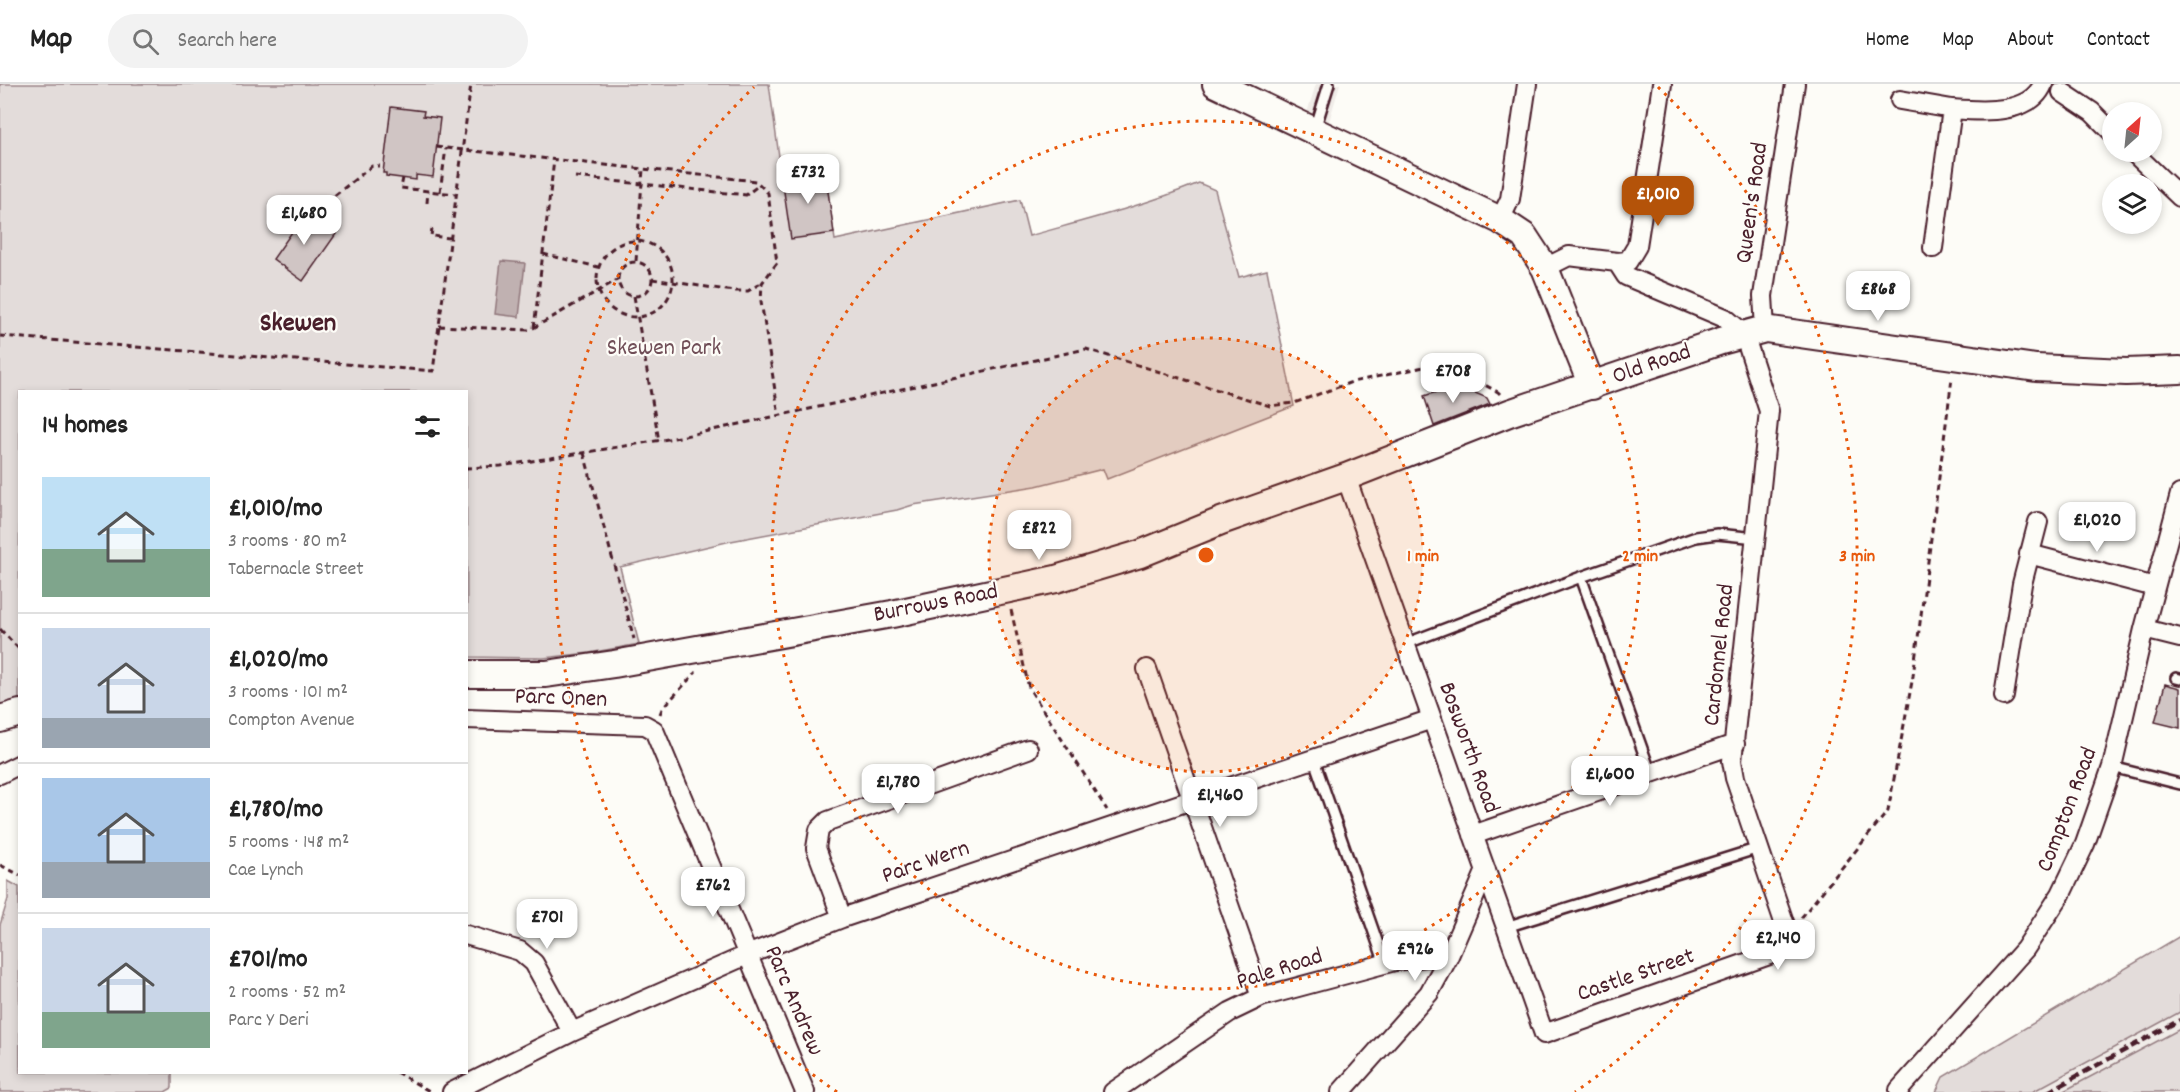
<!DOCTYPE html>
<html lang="en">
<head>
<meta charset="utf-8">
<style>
  :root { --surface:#fff; --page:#f2f2f2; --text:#222; --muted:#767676; --line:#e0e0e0; --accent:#b45309 }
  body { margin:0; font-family:Dekko,sans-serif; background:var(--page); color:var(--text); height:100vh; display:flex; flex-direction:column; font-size:22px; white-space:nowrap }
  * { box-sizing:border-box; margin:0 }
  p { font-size:20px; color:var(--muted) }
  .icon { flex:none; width:33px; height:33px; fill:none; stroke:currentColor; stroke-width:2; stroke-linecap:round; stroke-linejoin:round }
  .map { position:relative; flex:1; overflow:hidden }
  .panel { position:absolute; left:18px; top:306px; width:450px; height:684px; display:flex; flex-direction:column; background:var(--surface); border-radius:0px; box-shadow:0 3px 9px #0003 }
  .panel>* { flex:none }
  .needle { width:39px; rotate:27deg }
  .controls { position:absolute; left:2102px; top:18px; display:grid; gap:12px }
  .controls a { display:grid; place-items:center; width:60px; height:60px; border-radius:50%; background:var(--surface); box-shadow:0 3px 9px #0003; font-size:30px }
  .price { position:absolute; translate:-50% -51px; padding:0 14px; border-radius:12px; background:#fff; color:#222; font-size:20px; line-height:39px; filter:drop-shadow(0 2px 3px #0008) }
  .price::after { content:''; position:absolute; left:50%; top:36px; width:18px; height:14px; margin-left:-9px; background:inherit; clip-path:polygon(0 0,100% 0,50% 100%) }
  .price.selected { background:var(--accent); color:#fff }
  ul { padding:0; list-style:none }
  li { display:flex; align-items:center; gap:18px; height:150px; padding:0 24px }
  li+li { border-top:2px solid var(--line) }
  li span { display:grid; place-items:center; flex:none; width:168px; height:120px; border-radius:0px; color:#555 }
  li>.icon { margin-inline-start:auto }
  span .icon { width:72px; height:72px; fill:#fffc; stroke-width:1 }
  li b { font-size:26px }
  h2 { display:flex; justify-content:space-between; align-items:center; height:72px; padding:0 24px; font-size:26px }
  header { display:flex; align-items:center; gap:36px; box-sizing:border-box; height:84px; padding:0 30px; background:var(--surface); border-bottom:2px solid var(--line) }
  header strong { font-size:28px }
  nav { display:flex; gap:33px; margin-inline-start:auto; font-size:21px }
  .search { width:420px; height:54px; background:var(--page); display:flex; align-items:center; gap:15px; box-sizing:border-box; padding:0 21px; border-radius:33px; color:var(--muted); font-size:22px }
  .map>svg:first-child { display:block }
</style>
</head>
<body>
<header>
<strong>Map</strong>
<div class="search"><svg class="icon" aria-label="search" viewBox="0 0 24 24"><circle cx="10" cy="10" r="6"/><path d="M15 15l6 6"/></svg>Search here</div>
<nav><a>Home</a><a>Map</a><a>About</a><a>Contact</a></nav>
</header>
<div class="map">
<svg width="2180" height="1008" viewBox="0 0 2180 1008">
  <rect width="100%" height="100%" fill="#fdfcf7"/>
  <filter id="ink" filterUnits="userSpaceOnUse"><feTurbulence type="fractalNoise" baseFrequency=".0167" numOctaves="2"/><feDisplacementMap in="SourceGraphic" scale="12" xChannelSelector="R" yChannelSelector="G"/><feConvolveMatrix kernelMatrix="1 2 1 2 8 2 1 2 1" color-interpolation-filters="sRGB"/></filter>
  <g filter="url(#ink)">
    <path fill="#f0ece8" d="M1316,0H1340L1328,41L1306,32Z
      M2180,928V945L2062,1008H2032Z"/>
    <path fill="#e3dcda" stroke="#967e82" stroke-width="1.5" d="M0,0H769L782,94L825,87L835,156L1020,116L1029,152C1086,136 1143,122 1199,99L1215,106L1239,193L1267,186L1294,322L1107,395L1103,385L1036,402L913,421L897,426L731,457L620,483L639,560L589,569L543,574L467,573L466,308H20L19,615L0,621Z
      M8,797L19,803L20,988L172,989V1004L165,1008H0V841L8,815Z
      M2180,852V928L2032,1008H1936L1943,993Z
      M2180,945V1008H2062Z"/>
    <path fill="#c0b1b1" stroke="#91777b" stroke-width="1.5" d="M501,177L525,179L519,233L495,230Z"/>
    <path fill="#d0c5c4" stroke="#4a1f2b" stroke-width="1.5" d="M391,23L424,27L423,32L440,34L433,93L416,91V96L386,92V89H383Z
      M825,87L834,149L791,155L782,94Z
      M306,128L336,150L303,197L273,175Z
      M1457,301L1487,314L1490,320L1434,342L1424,312Z
      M2165,600L2180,604V644L2155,638Z"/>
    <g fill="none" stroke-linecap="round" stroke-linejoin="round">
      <defs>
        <path id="lane" d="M1315,45L1329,0
          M1581,493L1651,690
          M1405,560L1581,493L1696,453L1717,450L1757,454
          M2176,594L2180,595
          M1314,676L1385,880
          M2112,683L2180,700
          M1506,843L1759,764"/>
        <path id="street" d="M2062,8L2092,28L2112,48
          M1900,16L1952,25
          M2133,68L2180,113
          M1500,136L1510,115L1527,0
          M1933,164L1952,25C1979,27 2030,32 2043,0
          M1545,184L1569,172L1617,178L1628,177L1637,162L1662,0
          M1765,245L1763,212L1795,0
          M1346,393L1544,950L1772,870L1783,857L1785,841L1735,694L1732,677L1769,327L1744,250L1725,234L1626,192L1617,178
          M2029,470L2155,503
          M2144,545L2180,554
          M1147,585L1261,913
          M2004,612L2022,500L2038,438
          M466,635L645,641L654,646L805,1008
          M0,690L20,680
          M1473,751L1735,660
          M842,834L816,764L819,746L828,737L1028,665
          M466,851L520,867L534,879L572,948
          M1899,1006L2025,865L2061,810L2085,760L2112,683L2144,545L2180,410
          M452,1008L572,948L747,871L842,834L1432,635
          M1113,1008L1230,928L1261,913L1395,877L1440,871L1448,874
          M1341,1008L1429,909L1448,874L1486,786"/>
        <path id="secondary" d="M1216,0L1500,136L1524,152L1545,184L1592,302
          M466,590H546L614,580L892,530L1056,495L1140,470L1221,437L1346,393L1509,329L1721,257L1765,245L2036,284L2126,288L2180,286
          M0,635L20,629"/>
      </defs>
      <use href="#lane" stroke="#4a1f2b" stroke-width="14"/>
      <use href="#street" stroke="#4a1f2b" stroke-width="22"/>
      <use href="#secondary" stroke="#4a1f2b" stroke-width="30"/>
      <path stroke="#4a1f2b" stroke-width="3" stroke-dasharray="6 4.5" stroke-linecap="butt" d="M436,63L756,97L768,109L777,179L762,199L761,217L779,332
        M575,93L746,111L759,101
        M403,94L401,104L455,110
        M440,108L446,64
        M427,119L428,107
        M310,131L372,82H380
        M432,145L431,152L450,154
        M597 195a38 38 0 1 1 76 0a38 38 0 1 1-76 0Z
        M543,170L598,183
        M636,177L643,85
        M618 195a17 17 0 1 1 34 0a17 17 0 1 1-34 0Z
        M652,195L734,207H748L761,199
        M634,212L659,357
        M439,242L530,246L617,196
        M534,244L554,76
        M0,252L433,287L471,0
        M584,369L634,555
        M466,384L501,382L680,353L1086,265L1270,322L1294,319L1352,298L1429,282L1456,286L1498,308L1500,310
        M1011,526L1029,604L1107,726
        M0,545L20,566
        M660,630L662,625L696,588
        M0,781L20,791
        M1801,834L1888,727L1913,592L1952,294
        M396,988L431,1008"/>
      <use href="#lane" stroke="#fdfcf7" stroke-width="9"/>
      <use href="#street" stroke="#fdfcf7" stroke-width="18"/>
      <use href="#secondary" stroke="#fdfcf7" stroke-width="26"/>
      <path stroke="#4a1f2b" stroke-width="4.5" stroke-dasharray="9 4.5" stroke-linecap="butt" d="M2048,1008L2180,936"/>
    </g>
  </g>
  <circle cx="1206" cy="471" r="217" fill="#e8590c" fill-opacity=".12"/>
  <g fill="none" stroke="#e8590c" stroke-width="3" stroke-dasharray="3 6">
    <circle cx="1206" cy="471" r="217"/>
    <circle cx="1206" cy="471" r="434"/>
    <path d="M837 1008A651 651 0 0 1 754 3M1658 3A651 651 0 0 1 1575 1008"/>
  </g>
  <g text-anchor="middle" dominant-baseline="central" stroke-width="4.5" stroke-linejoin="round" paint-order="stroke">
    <g font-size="24" fill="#4a1f2b" stroke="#fdfcf7">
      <text transform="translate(1753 119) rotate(-82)">Queen's Road</text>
      <text transform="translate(1652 281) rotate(-19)">Old Road</text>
      <text transform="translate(936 520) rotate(-11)">Burrows Road</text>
      <text transform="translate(1720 571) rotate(-84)">Cardonnel Road</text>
      <text transform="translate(561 615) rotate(2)">Parc Onen</text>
      <text transform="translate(1468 664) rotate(70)">Bosworth Road</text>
      <text transform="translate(2068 726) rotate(-69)">Compton Road</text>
      <text transform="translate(926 779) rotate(-19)">Parc Wern</text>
      <text transform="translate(1280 886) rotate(-18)">Pale Road</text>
      <text transform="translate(1636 892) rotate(-19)">Castle Street</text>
      <text transform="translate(793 917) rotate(67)">Parc Andrew</text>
    </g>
    <g font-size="24" fill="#704e57" stroke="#fdfcf7">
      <text x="664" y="265">Skewen Park</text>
    </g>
    <g font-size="27" font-weight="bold" fill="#4a1f2b" stroke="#fdfcf7">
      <text x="298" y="240">Skewen</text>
    </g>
  </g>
  <circle cx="1206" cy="471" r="9" fill="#e8590c" stroke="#fdfcf7" stroke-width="3"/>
  <g font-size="18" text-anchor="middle" font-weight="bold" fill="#e8590c" stroke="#fdfcf7" stroke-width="4.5" stroke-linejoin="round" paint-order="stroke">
    <text x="1423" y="477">1 min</text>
    <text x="1640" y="477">2 min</text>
    <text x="1857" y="477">3 min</text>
  </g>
</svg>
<div class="controls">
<a><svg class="needle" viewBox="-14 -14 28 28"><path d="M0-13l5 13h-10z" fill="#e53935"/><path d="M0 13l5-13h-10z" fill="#767676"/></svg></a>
<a><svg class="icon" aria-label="layers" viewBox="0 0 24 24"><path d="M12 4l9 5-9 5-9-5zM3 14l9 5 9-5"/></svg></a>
</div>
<b class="price" style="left:808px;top:121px">£732</b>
<b class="price selected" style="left:1658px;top:143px">£1,010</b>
<b class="price" style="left:304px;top:162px">£1,680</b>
<b class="price" style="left:1878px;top:238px">£868</b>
<b class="price" style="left:1453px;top:320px">£708</b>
<b class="price" style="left:2097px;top:469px">£1,020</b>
<b class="price" style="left:1039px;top:477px">£822</b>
<b class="price" style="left:1610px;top:723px">£1,600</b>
<b class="price" style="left:898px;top:731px">£1,780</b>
<b class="price" style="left:1220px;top:744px">£1,460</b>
<b class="price" style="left:713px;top:834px">£762</b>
<b class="price" style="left:547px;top:866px">£701</b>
<b class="price" style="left:1778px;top:887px">£2,140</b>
<b class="price" style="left:1415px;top:898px">£926</b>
<section class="panel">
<h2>14 homes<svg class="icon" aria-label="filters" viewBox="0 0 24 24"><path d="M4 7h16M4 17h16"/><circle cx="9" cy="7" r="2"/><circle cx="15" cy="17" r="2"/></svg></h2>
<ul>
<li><span style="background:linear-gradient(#bfe0f5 60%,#7fa58c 0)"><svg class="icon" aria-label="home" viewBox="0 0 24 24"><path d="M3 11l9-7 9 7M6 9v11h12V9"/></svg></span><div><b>£1,010/mo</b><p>3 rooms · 80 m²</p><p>Tabernacle Street</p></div></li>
<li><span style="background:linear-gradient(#c9d6e8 75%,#9aa5b1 0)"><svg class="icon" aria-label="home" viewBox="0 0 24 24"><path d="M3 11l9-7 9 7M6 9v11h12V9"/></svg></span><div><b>£1,020/mo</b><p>3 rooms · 101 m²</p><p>Compton Avenue</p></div></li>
<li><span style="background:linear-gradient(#a9c7e8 70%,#9aa5b1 0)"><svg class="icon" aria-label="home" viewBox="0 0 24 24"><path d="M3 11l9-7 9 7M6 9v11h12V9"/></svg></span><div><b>£1,780/mo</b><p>5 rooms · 148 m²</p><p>Cae Lynch</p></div></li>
<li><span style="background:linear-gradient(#c9d6e8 70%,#7fa58c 0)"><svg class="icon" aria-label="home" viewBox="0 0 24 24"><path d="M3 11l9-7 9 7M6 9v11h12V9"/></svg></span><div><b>£701/mo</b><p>2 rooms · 52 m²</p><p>Parc Y Deri</p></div></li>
</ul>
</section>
</div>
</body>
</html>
